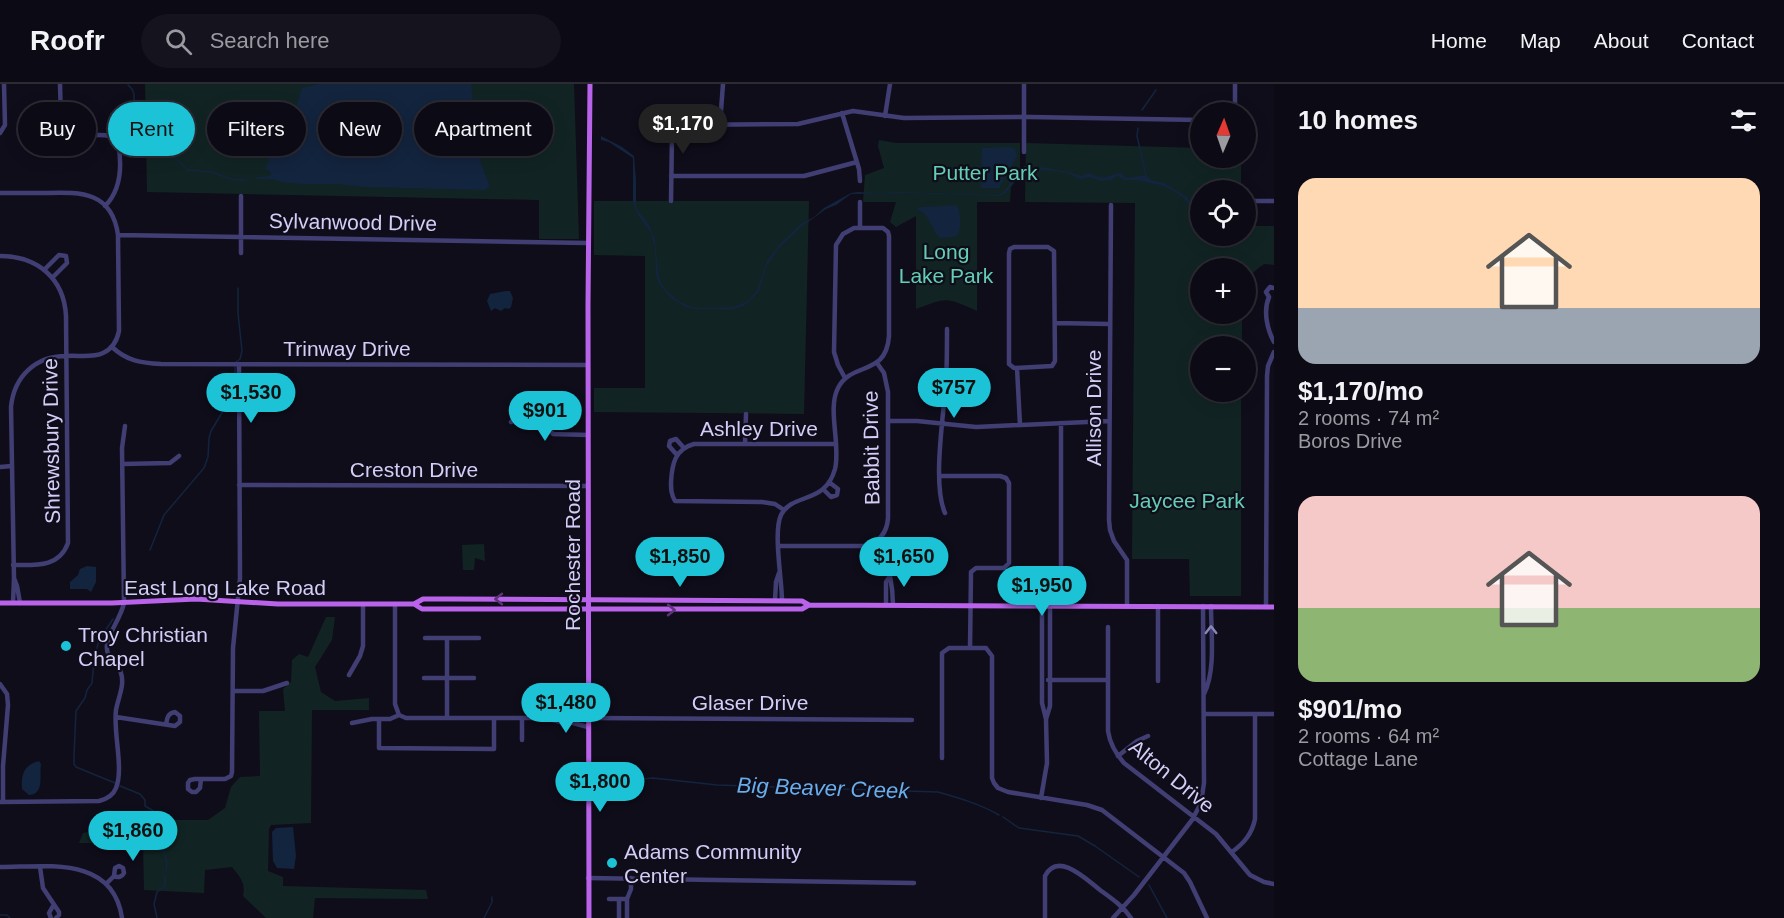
<!DOCTYPE html>
<html lang="en">
<head>
<meta charset="utf-8">
<style>
  :root { --surface:#0c0a14; --page:#15131d; --text:#f1f3f6; --muted:#9a9aa0; --line:#2c2b34; --accent:#1cc2d6 }
  body { margin:0; font-family:Arial,sans-serif; background:var(--page); color:var(--text); height:100vh; display:flex; flex-direction:column; font-size:22px; white-space:nowrap }
  * { box-sizing:border-box; margin:0 }
  p { font-size:20px; color:var(--muted) }
  .icon { flex:none; width:33px; height:33px; fill:none; stroke:currentColor; stroke-width:2; stroke-linecap:round; stroke-linejoin:round }
  .map { position:relative; flex:1; overflow:hidden }
  .side { display:flex; flex-direction:column; background:var(--surface); width:510px }
  .side>* { flex:none }
  .banner { position:absolute; left:18px; top:18px; width:570px; height:54px; display:flex; gap:12px }
  .needle { width:39px; rotate:2deg }
  .fabs { position:absolute; left:1190px; top:18px; display:grid; gap:12px }
  .fabs a { display:grid; place-items:center; width:66px; height:66px; border-radius:50%; background:var(--surface); box-shadow:0 3px 15px #0003,0 0 0 2px var(--line); font-size:30px }
  .price { position:absolute; translate:-50% -51px; padding:0 14px; border-radius:21px; background:var(--accent); color:#111; font-size:20px; line-height:39px; filter:drop-shadow(0 2px 3px #0008) }
  .price::after { content:''; position:absolute; left:50%; top:36px; width:18px; height:14px; margin-left:-9px; background:inherit; clip-path:polygon(0 0,100% 0,50% 100%) }
  .price.current { background:#222; color:#fff }
  ul { padding:0; list-style:none }
  li { display:grid; align-content:center; gap:12px; height:318px; padding:0 24px }
  li span { display:grid; place-items:center; height:186px; border-radius:18px; color:#555 }
  li>.icon { margin-inline-start:auto }
  span .icon { width:108px; height:108px; fill:#fffc; stroke-width:1 }
  li b { font-size:26px }
  h2 { display:flex; justify-content:space-between; align-items:center; height:72px; padding:0 24px; font-size:26px }
  .chip { padding:0 21px; border-radius:27px; background:var(--surface); box-shadow:0 3px 15px #0003,0 0 0 2px var(--line); font-size:21px; line-height:54px }
  .chip.current { background:var(--accent); color:#111 }
  header { display:flex; align-items:center; gap:36px; box-sizing:border-box; height:84px; padding:0 30px; background:var(--surface); border-bottom:2px solid var(--line) }
  header strong { font-size:28px }
  nav { display:flex; gap:33px; margin-inline-start:auto; font-size:21px }
  .search { width:420px; height:54px; background:var(--page); display:flex; align-items:center; gap:15px; box-sizing:border-box; padding:0 21px; border-radius:33px; color:var(--muted); font-size:22px }
  main { display:flex; flex:1; min-height:0 }
  .map>svg:first-child { display:block }
</style>
</head>
<body>
<header>
<strong>Roofr</strong>
<div class="search"><svg class="icon" aria-label="search" viewBox="0 0 24 24"><circle cx="10" cy="10" r="6"/><path d="M15 15l6 6"/></svg>Search here</div>
<nav><a>Home</a><a>Map</a><a>About</a><a>Contact</a></nav>
</header>
<main>
<div class="map">
<svg width="1274" height="834" viewBox="0 0 1274 834">
  <rect width="100%" height="100%" fill="#100d1b"/>
  <path fill="#112423" d="M145,0H574L579,155H539V116L147,108Z
    M879,56L896,59H1020V91L1011,103L1010,118H977V227C946,213 948,213 916,225V132L896,143L890,138L896,118H863L865,91L884,84L878,62Z
    M1026,59L1200,64V74H1241V106H1200V152H1245V142H1274V181L1264,180L1245,195V184H1200V230H1242V262H1200V308H1241V512H1190L1189,475H1132L1135,119L1025,118Z
    M594,117H809L804,330L594,328V304H645V172L594,171Z
    M484,460L485,477L475,474L474,486H463L462,461Z
    M326,533H335L332,556L315,583L321,608L335,617L369,614V626H312L311,739L271,741L269,745L268,787L283,793V802L426,806L428,815L315,814L313,834H266L243,812C246,799 240,793 232,783L205,786L204,809L144,806L143,759H79L83,749L143,736L149,733L178,736H208L225,724L231,703L240,693L260,692L259,627H285L283,605L291,598L292,576L299,570L308,573Z"/>
  <path fill="#13243e" d="M319,0H471L480,77L490,102L485,106L367,103L337,100H303L281,98L273,95H258L254,93L249,96H247C254,92 263,94 271,91L270,87L265,85L269,77L268,73V54L295,26L302,4Z
    M601,52L622,63L634,72L636,96V124L649,141L655,156L658,189L661,199L666,206L678,217L692,223L701,224L733,223L748,217L757,206L767,177L779,161L801,140L814,133L824,124L851,109L858,108L876,109L901,108L998,111C1012,106 1011,87 1025,82C1031,85 1034,83 1040,83C1054,85 1068,87 1081,92L1089,89C1108,98 1104,91 1122,89L1124,93L1127,94L1146,91L1151,96L1164,99L1187,113L1192,119L1195,133L1200,140V143C1192,136 1192,127 1187,118C1182,111 1171,105 1163,102C1161,101 1138,96 1135,96C1127,96 1125,97 1118,92L1111,96L1101,97L1090,93L1080,95L1067,89L1055,87L1024,85C1013,93 1012,109 998,112L914,109L851,110L836,121L826,125L801,143L778,165L766,183L759,207L750,217L743,222L733,225H695L686,223L672,215L659,200L656,190L655,164L651,149L638,131L633,118V74L609,58L601,56Z
    M1011,63L1015,65L1017,72L999,104H981L982,64Z
    M957,121C961,131 962,143 957,152C952,153 946,154 942,154C932,152 932,131 918,126V124L922,123Z
    M506,207H510L513,214L511,223L509,225L505,224L501,227L495,224L491,227L487,217L490,210Z
    M87,482L96,483V498L91,508L87,505H70V498L78,491L80,485Z
    M39,677L41,680C39,691 45,710 29,711L22,705C21,690 24,681 39,677Z
    M293,743L296,772L294,785L277,784L273,777L272,748L276,744Z"/>
  <g fill="none" stroke-linecap="round" stroke-linejoin="round">
    <path stroke="#13243e" stroke-width="1.5" d="M128,1L132,5L134,10V72H157L164,69L173,72L188,86L211,88L231,95L246,96
      M1142,26L1156,6
      M1138,44L1137,52L1146,91
      M236,278L240,275L242,267L238,229V204
      M150,466L164,431L204,384L208,373L209,354L211,347L223,327L236,313L235,283
      M113,535L99,556L94,576L92,599L87,606L85,614L76,627L74,671V680L76,683L115,699
      M642,695L653,694L717,701L938,708C959,714 980,720 999,731
      M120,702L140,710L145,716V722L152,726L160,734V749L167,758L163,764L167,779L166,787
      M1003,733L1019,744L1078,752L1095,762L1139,793
      M1149,801L1167,834
      M0,831H7L10,834
      M157,834L154,820L157,808L165,802V791
      M484,834L492,818V813"/>
    <path stroke="#413e74" stroke-width="4.5" d="M60,0L61,38L63,48C78,58 106,43 118,58C122,80 122,105 105,122
      M1235,28V0
      M842,29L859,85L860,97
      M885,32L890,0
      M720,40L723,0
      M0,49L5,41L4,0
      M672,49L659,41V36L661,33L665,34L676,42
      M1024,68V0
      M671,92H804L857,78
      M0,109C16,109 31,109 47,109C82,108 112,108 118,151L119,247C117,257 112,265 103,269C93,274 78,271 66,272C36,272 14,292 11,323L14,494
      M671,117L672,49L674,44L678,41L798,40L853,27L904,34L1030,33L1200,36
      M1245,117H1274
      M860,118V144
      M1111,121L1109,436L1110,446L1114,457L1127,476V522
      M118,151L588,159
      M1014,163H1048L1054,167L1055,277L1052,282L1014,284L1009,280V169L1010,165Z
      M241,169V112
      M0,172C37,172 64,194 66,232L68,459C59,484 35,481 13,481
      M44,186L59,171L66,172L67,179L52,194
      M1274,204L1270,203L1266,208L1269,213C1263,227 1267,245 1274,258
      M1055,239L1110,240
      M112,263C127,277 141,279 161,280L588,281
      M1017,284L1020,341
      M888,337H917L976,343L1109,337
      M511,338C523,334 538,326 550,331L551,347L553,350L588,351
      M1061,339V522
      M745,360L746,330
      M677,371L669,362L670,357L676,355L684,364
      M122,380L170,379L179,372
      M0,383L12,382
      M940,392H1000L1006,394L1009,399V479L1004,484H976L971,488L970,564
      M239,401L588,402
      M823,405L831,413L837,411L838,405L829,398
      M784,426L775,420L762,418L675,417C671,410 671,405 671,398C672,380 675,365 694,360H836
      M945,429C932,400 944,330 946,297C947,280 947,262 947,245
      M880,455C893,473 885,475 890,492C892,502 893,511 893,521
      M779,462H865C880,458 887,449 888,434V308L884,289L877,279
      M775,516L776,498L779,489
      M782,517C782,496 773,448 781,431C793,408 825,421 835,385C841,361 827,325 838,304C852,277 886,293 889,252V152L888,148L883,144H854L843,150L836,161L834,268L838,281L845,294
      M13,519L14,494L17,502L20,519
      M395,520V620L399,631
      M886,521V498L890,492
      M1266,523L1267,292L1268,282L1274,268
      M1108,543V647C1110,660 1115,669 1124,679L1216,750L1250,791L1264,798L1274,800
      M425,554H479
      M349,591L360,572L363,562V520
      M424,594H474
      M1048,596H1108
      M1158,597V522
      M0,600L7,610L8,621L3,682V718
      M233,607H263L287,599
      M1204,610C1216,586 1211,549 1211,522
      M1204,630H1274
      M116,633L175,642L180,638V632L175,628C168,629 167,634 166,640
      M447,634V554
      M588,634L912,636
      M379,635V664L494,665V634
      M1046,635L1050,622V522
      M553,636L560,638L573,639L588,643
      M352,639L372,635H390L399,631L406,634H588
      M522,656V634
      M1118,672L1137,657L1148,652
      M942,674V569L949,564H986L992,572V694L994,699L998,704L1008,708L1087,721L1102,726L1184,789L1190,798L1207,834
      M201,695L200,704L196,708H192L188,705V699L190,696L195,695H225L231,692L232,688L233,564L240,494L239,280
      M1041,714L1047,679L1046,635L1042,619V522
      M0,718L99,717C107,715 113,712 116,704C124,684 113,649 116,626C118,614 125,601 121,589C118,579 105,573 107,561C108,549 121,534 124,519L122,364L125,342
      M1232,768C1244,759 1252,750 1255,735V630
      M0,783C46,783 113,771 122,834
      M40,783L43,804L59,828V831L56,834
      M588,794L914,799
      M106,800L114,792C118,794 122,793 124,789L123,784L119,782L115,784L114,792
      M609,815H627L631,805V794
      M627,815V834
      M51,834L49,829L53,822
      M619,834V815
      M1045,834V792C1058,767 1086,795 1100,806C1111,814 1123,822 1131,834
      M1113,834L1134,811L1192,736L1201,719L1204,699L1203,522"/>
    <path stroke="#b963ea" stroke-width="5" d="M0,519H112L196,515L278,520H414L423,515H450L802,517L809,521L1274,523
      M414,520L422,525H802L809,521
      M589,834L588,221L590,0"/>
  </g>
  <defs><path id="oneway-chevron" d="M-2-3.5L2.5 0L-2 3.5" fill="none" stroke-width="1.6" stroke-linecap="round" stroke-linejoin="round" transform="scale(1.5)"/></defs>
  <g stroke="#5c3478">
    <use href="#oneway-chevron" transform="translate(499 515) rotate(-180)"/>
    <use href="#oneway-chevron" transform="translate(671 526)"/>
  </g>
  <use stroke="#8a86b6" href="#oneway-chevron" transform="translate(1211 546) rotate(-90)"/>
  <g fill="#1cc2d6" stroke="#100d1b" stroke-width="2">
    <circle cx="66" cy="562" r="6"/>
    <circle cx="612" cy="779" r="6"/>
  </g>
  <g text-anchor="middle" dominant-baseline="central" stroke-width="4.5" stroke-linejoin="round" paint-order="stroke">
    <g font-size="21" fill="#64ceb4" stroke="#100d1b">
      <text x="985" y="88">Putter Park</text>
      <text x="946" y="167">Long<tspan x="946" dy="24">Lake Park</tspan></text>
      <text x="1187" y="416">Jaycee Park</text>
    </g>
    <g font-size="21" fill="#d3cef8" stroke="#100d1b">
      <text transform="translate(353 138) rotate(1)">Sylvanwood Drive</text>
      <text x="347" y="264">Trinway Drive</text>
      <text transform="translate(1093 324) rotate(-90)">Allison Drive</text>
      <text x="759" y="344">Ashley Drive</text>
      <text transform="translate(51 357) rotate(-91)">Shrewsbury Drive</text>
      <text transform="translate(871 364) rotate(-91)">Babbit Drive</text>
      <text x="414" y="385">Creston Drive</text>
      <text transform="translate(572 471) rotate(-90)">Rochester Road</text>
      <text x="225" y="503">East Long Lake Road</text>
      <text x="750" y="618">Glaser Drive</text>
      <text transform="translate(1172 692) rotate(39)">Alton Drive</text>
    </g>
    <g font-size="21" fill="#d3cef8" stroke="#100d1b" text-anchor="start">
      <text x="78" y="550">Troy Christian<tspan x="78" dy="24">Chapel</tspan></text>
      <text x="624" y="767">Adams Community<tspan x="624" dy="24">Center</tspan></text>
    </g>
    <g font-size="22" font-style="italic" fill="#69aeeb" stroke="#100d1b">
      <text transform="translate(823 704) rotate(2)">Big Beaver Creek</text>
    </g>
  </g>
</svg>
<div class="fabs">
<a><svg class="needle" viewBox="-14 -14 28 28"><path d="M0-13l5 13h-10z" fill="#e53935"/><path d="M0 13l5-13h-10z" fill="#9a9aa0"/></svg></a>
<a><svg class="icon" aria-label="locate" viewBox="0 0 24 24"><circle cx="12" cy="12" r="6"/><path d="M12 2v4M12 18v4M2 12h4M18 12h4"/></svg></a>
<a>+</a>
<a>−</a>
</div>
<b class="price current" style="left:683px;top:71px">$1,170</b>
<b class="price" style="left:954px;top:335px">$757</b>
<b class="price" style="left:251px;top:340px">$1,530</b>
<b class="price" style="left:545px;top:358px">$901</b>
<b class="price" style="left:680px;top:504px">$1,850</b>
<b class="price" style="left:904px;top:504px">$1,650</b>
<b class="price" style="left:1042px;top:533px">$1,950</b>
<b class="price" style="left:566px;top:650px">$1,480</b>
<b class="price" style="left:600px;top:729px">$1,800</b>
<b class="price" style="left:133px;top:778px">$1,860</b>
<div class="banner">
<a class="chip">Buy</a>
<a class="chip current">Rent</a>
<a class="chip">Filters</a>
<a class="chip">New</a>
<a class="chip">Apartment</a>
</div>
</div>
<section class="side">
<h2>10 homes<svg class="icon" aria-label="filters" viewBox="0 0 24 24"><path d="M4 7h16M4 17h16"/><circle cx="9" cy="7" r="2"/><circle cx="15" cy="17" r="2"/></svg></h2>
<ul>
<li><span style="background:linear-gradient(#ffd9b3 70%,#9aa5b1 0)"><svg class="icon" aria-label="home" viewBox="0 0 24 24"><path d="M3 11l9-7 9 7M6 9v11h12V9"/></svg></span><div><b>$1,170/mo</b><p>2 rooms · 74 m²</p><p>Boros Drive</p></div></li>
<li><span style="background:linear-gradient(#f6c9c9 60%,#8fb573 0)"><svg class="icon" aria-label="home" viewBox="0 0 24 24"><path d="M3 11l9-7 9 7M6 9v11h12V9"/></svg></span><div><b>$901/mo</b><p>2 rooms · 64 m²</p><p>Cottage Lane</p></div></li>
</ul>
</section>
</main>
</body>
</html>
